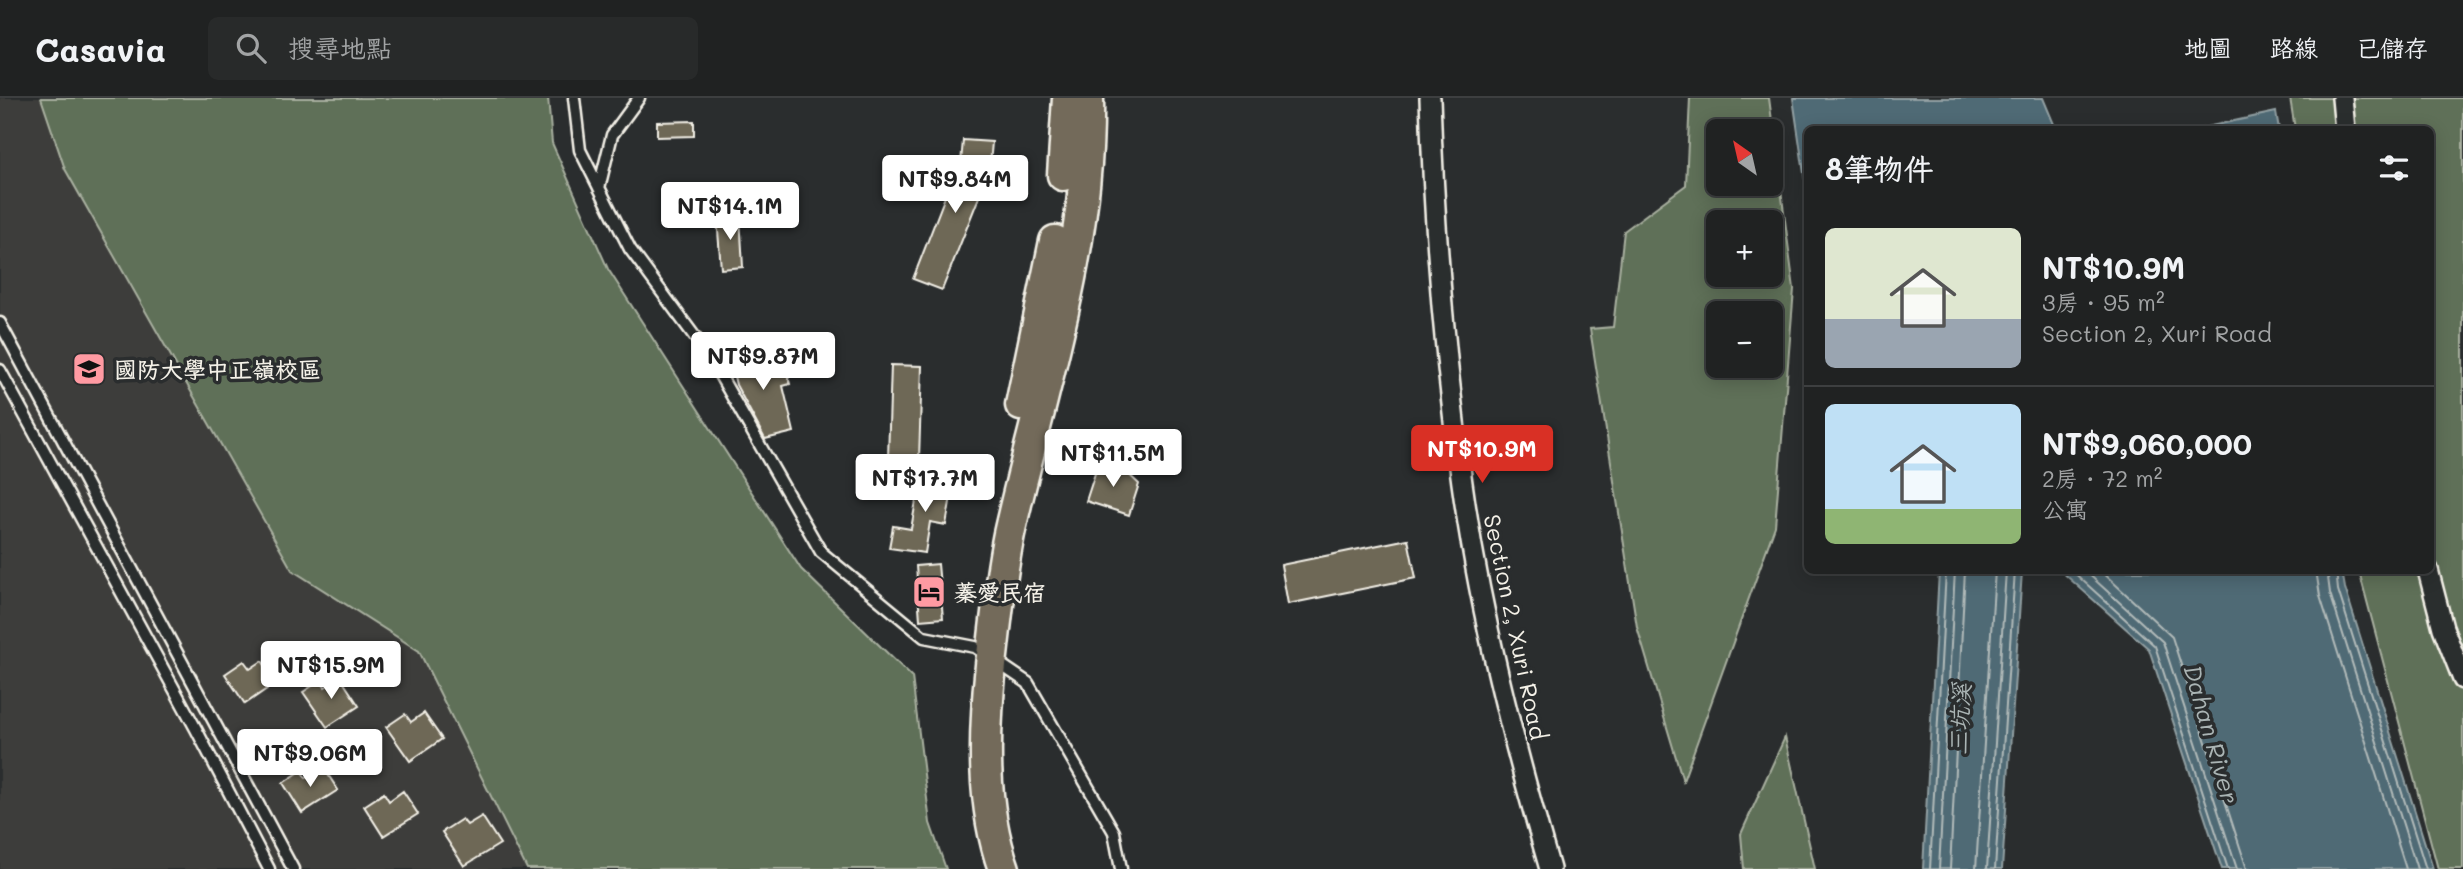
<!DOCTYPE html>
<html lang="zh-TW">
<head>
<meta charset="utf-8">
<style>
  :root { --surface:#202222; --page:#282a2a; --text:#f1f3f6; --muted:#a2a4a5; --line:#3d3f40; --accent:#d93025 }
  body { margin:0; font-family:Mali,"LXGW WenKai TC",sans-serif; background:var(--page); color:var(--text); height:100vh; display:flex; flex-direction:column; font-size:26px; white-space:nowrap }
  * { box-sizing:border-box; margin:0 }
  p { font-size:23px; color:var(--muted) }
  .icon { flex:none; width:38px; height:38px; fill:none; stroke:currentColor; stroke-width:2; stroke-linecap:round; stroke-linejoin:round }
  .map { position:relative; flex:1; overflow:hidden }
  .drawer { position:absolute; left:1804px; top:28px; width:630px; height:448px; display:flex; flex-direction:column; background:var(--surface); border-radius:10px; box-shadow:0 4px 18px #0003,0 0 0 2px var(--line) }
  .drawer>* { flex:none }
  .needle { width:46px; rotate:326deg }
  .tools { position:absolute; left:1706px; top:21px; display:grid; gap:14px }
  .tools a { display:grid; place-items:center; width:77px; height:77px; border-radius:10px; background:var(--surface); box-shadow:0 4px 18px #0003,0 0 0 2px var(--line); font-size:35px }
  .price { position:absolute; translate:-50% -60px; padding:0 16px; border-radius:7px; background:#fff; color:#222; font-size:23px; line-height:46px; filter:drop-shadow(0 2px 4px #0008) }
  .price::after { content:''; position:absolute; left:50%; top:42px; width:21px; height:16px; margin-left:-10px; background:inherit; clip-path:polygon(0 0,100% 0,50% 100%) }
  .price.active { background:var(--accent); color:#fff }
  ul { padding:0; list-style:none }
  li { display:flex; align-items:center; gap:21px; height:175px; padding:0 21px }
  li+li { border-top:2px solid var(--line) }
  li span { display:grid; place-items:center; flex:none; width:196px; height:140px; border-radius:10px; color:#555 }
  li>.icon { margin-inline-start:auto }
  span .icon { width:84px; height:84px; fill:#fffc; stroke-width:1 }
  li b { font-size:30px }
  h2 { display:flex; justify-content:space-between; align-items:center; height:84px; padding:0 21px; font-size:30px }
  header { display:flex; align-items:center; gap:42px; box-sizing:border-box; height:98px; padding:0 35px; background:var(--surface); border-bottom:2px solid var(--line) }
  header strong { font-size:33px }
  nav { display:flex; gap:38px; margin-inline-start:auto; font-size:24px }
  .search { width:490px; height:63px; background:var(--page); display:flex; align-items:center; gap:18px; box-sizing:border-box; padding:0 24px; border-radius:10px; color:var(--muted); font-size:26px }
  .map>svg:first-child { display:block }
</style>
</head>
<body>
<header>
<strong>Casavia</strong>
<div class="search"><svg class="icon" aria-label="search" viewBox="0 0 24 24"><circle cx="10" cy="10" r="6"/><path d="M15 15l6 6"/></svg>搜尋地點</div>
<nav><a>地圖</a><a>路線</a><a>已儲存</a></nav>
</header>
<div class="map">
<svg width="2463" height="771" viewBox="0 0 2463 771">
  <rect width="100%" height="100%" fill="#2a2d2e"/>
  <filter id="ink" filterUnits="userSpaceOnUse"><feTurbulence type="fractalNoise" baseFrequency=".0143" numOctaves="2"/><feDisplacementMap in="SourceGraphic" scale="14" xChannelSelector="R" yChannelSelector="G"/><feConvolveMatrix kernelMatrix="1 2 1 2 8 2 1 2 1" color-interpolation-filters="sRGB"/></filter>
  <g filter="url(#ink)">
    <path fill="#3e3e3a" d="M0,0H41L65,71L292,472L419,552L527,771H0Z"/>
    <path fill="#5e6f58" stroke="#a9b0a0" stroke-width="2" fill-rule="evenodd" d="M41,0H548L552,45L608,171L801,471L912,579L930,725L946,771H527L419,553L292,472L65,71Z
      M1690,0H1769L1794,191L1775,428L1683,683L1637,529L1590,231L1613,229L1624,133L1686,87ZM1771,33V86H1718V33ZM1771,124V177H1718V124ZM1718,215H1771V268H1718Z
      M2290,0H2463V771H2438L2359,473L2431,472V32L2295,31Z
      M1785,639L1815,771H1744L1741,736Z"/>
    <path fill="#506a75" stroke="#92a0a3" stroke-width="2" d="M1793,0H2043L2056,31L1808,32V103Z
      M2276,14L2279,31H2197Z
      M1939,473H2022L2002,771H1923Z
      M2061,473H2342L2345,490L2433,771H2222L2149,551Z"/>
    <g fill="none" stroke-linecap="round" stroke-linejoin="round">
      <path stroke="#b2bbba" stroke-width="2" d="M2071,472L2155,548L2228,771
        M2084,472L2163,544L2237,771
        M2100,472L2172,539L2247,771
        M2316,472L2320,498L2406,771
        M2327,472L2330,495L2417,771
        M2336,472L2338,492L2426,771
        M1930,771L1946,472
        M1939,771L1955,472
        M1950,771L1965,472
        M1976,771L1995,472
        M1987,771L2006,472
        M1995,771L2015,472"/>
    </g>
    <path fill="#6e6757" stroke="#f4f1e8" stroke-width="2" d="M694,23V38L657,39V24Z
      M963,42L992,44L988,89H983L942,192L913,181L946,96L958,101Z
      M740,118L743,169L721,171L717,120Z
      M760,250L764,267L784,263L790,286L783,288L794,334L765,341L736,287L729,257Z
      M891,267L922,268L919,361L888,360Z
      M1099,363L1123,371L1139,386L1129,417L1086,403Z
      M921,375L954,381L946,427L930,424L925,455L889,450L893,428L911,431Z
      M1408,441L1416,480L1288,506L1281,467Z
      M938,466L943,520L920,522L916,468Z
      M244,563L250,571L262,563L277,584L245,606L225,576Z
      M340,579L359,608L327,629L303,594L320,583L325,589Z
      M424,615L442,641L410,663L386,629L405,616L411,624Z
      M323,669L338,692L302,715L283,685L301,673L306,680Z
      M403,693L418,716L383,738L364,708L384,695L389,703Z
      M482,718L500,746L464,768L442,734L462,721L467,727Z"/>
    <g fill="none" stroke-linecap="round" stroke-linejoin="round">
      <defs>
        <path id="lane" d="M574,0L580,52L630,151L709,258L821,454L924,539L975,549L1028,585L1114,734L1121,771
          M599,90L612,37L639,0
          M0,225L293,771
          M0,272L196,631L269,771"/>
        <path id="street" d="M1430,0C1434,128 1444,257 1462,385C1480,515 1513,644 1550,771
          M2342,0L2345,32
          M2428,472L2443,530L2463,581"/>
        <path id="primary" d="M1063,77L1068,0
          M1021,307L1055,143
          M1004,771C981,707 984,634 991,567C996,523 1000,480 1009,436C1041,293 1091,149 1088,0"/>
      </defs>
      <use href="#lane" stroke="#f4f1e8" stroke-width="15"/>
      <use href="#street" stroke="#f4f1e8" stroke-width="24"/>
      <use href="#primary" stroke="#f4f1e8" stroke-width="35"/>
      <use href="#lane" stroke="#2a2d2e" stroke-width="10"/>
      <use href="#street" stroke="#2a2d2e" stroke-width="19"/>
      <use href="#primary" stroke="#736b5a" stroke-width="30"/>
    </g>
  </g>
  <defs>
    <symbol id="university-square" viewBox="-11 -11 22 22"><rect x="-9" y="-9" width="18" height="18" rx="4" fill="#ff9aa2" stroke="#2a2d2e"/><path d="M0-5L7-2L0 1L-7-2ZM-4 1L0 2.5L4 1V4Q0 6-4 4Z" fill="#111"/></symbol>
    <symbol id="hotel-square" viewBox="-11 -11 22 22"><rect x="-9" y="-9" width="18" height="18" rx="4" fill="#ff9aa2" stroke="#2a2d2e"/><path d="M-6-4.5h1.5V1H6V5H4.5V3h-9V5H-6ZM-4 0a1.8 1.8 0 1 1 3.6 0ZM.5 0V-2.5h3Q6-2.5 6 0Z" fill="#111"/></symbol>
  </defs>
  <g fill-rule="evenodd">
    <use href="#university-square" x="70" y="252" width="38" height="38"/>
    <use href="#hotel-square" x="910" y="475" width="38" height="38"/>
  </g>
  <g text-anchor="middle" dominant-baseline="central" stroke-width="7" stroke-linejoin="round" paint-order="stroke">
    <g font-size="23" font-weight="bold" fill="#f4f1e8" stroke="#2a2d2e" text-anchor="start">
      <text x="114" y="271">國防大學中正嶺校區</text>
      <text x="954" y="494">蓁愛民宿</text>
    </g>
    <g font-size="23" fill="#f4f1e8" stroke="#2a2d2e">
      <text transform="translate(1516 529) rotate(78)">Section 2, Xuri Road</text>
    </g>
    <g font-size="24" font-style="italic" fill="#aab4b4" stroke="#2a2d2e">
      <text transform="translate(1959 621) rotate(-87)">三坑溪</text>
      <text transform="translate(2212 636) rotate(74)">Dahan River</text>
    </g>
  </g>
</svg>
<div class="tools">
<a><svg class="needle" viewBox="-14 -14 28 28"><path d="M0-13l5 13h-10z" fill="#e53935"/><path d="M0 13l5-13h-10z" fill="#a2a4a5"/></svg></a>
<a>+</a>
<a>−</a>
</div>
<b class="price" style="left:955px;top:117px">NT$9.84M</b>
<b class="price" style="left:730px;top:144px">NT$14.1M</b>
<b class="price" style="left:763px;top:294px">NT$9.87M</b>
<b class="price active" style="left:1482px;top:387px">NT$10.9M</b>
<b class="price" style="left:1113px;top:391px">NT$11.5M</b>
<b class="price" style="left:925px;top:416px">NT$17.7M</b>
<b class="price" style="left:331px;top:603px">NT$15.9M</b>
<b class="price" style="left:310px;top:691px">NT$9.06M</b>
<section class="drawer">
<h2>8筆物件<svg class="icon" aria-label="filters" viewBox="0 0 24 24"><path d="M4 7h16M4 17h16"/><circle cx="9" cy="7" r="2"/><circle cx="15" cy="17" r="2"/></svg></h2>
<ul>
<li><span style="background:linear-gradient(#dfe7d0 65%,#9aa5b1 0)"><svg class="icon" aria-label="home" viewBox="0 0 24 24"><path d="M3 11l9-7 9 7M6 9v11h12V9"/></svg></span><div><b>NT$10.9M</b><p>3房 · 95 m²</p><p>Section 2, Xuri Road</p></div></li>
<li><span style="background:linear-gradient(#bfe0f5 75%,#8fb573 0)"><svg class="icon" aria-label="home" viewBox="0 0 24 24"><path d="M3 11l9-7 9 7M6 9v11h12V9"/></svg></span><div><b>NT$9,060,000</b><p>2房 · 72 m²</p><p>公寓</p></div></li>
</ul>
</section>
</div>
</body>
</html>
